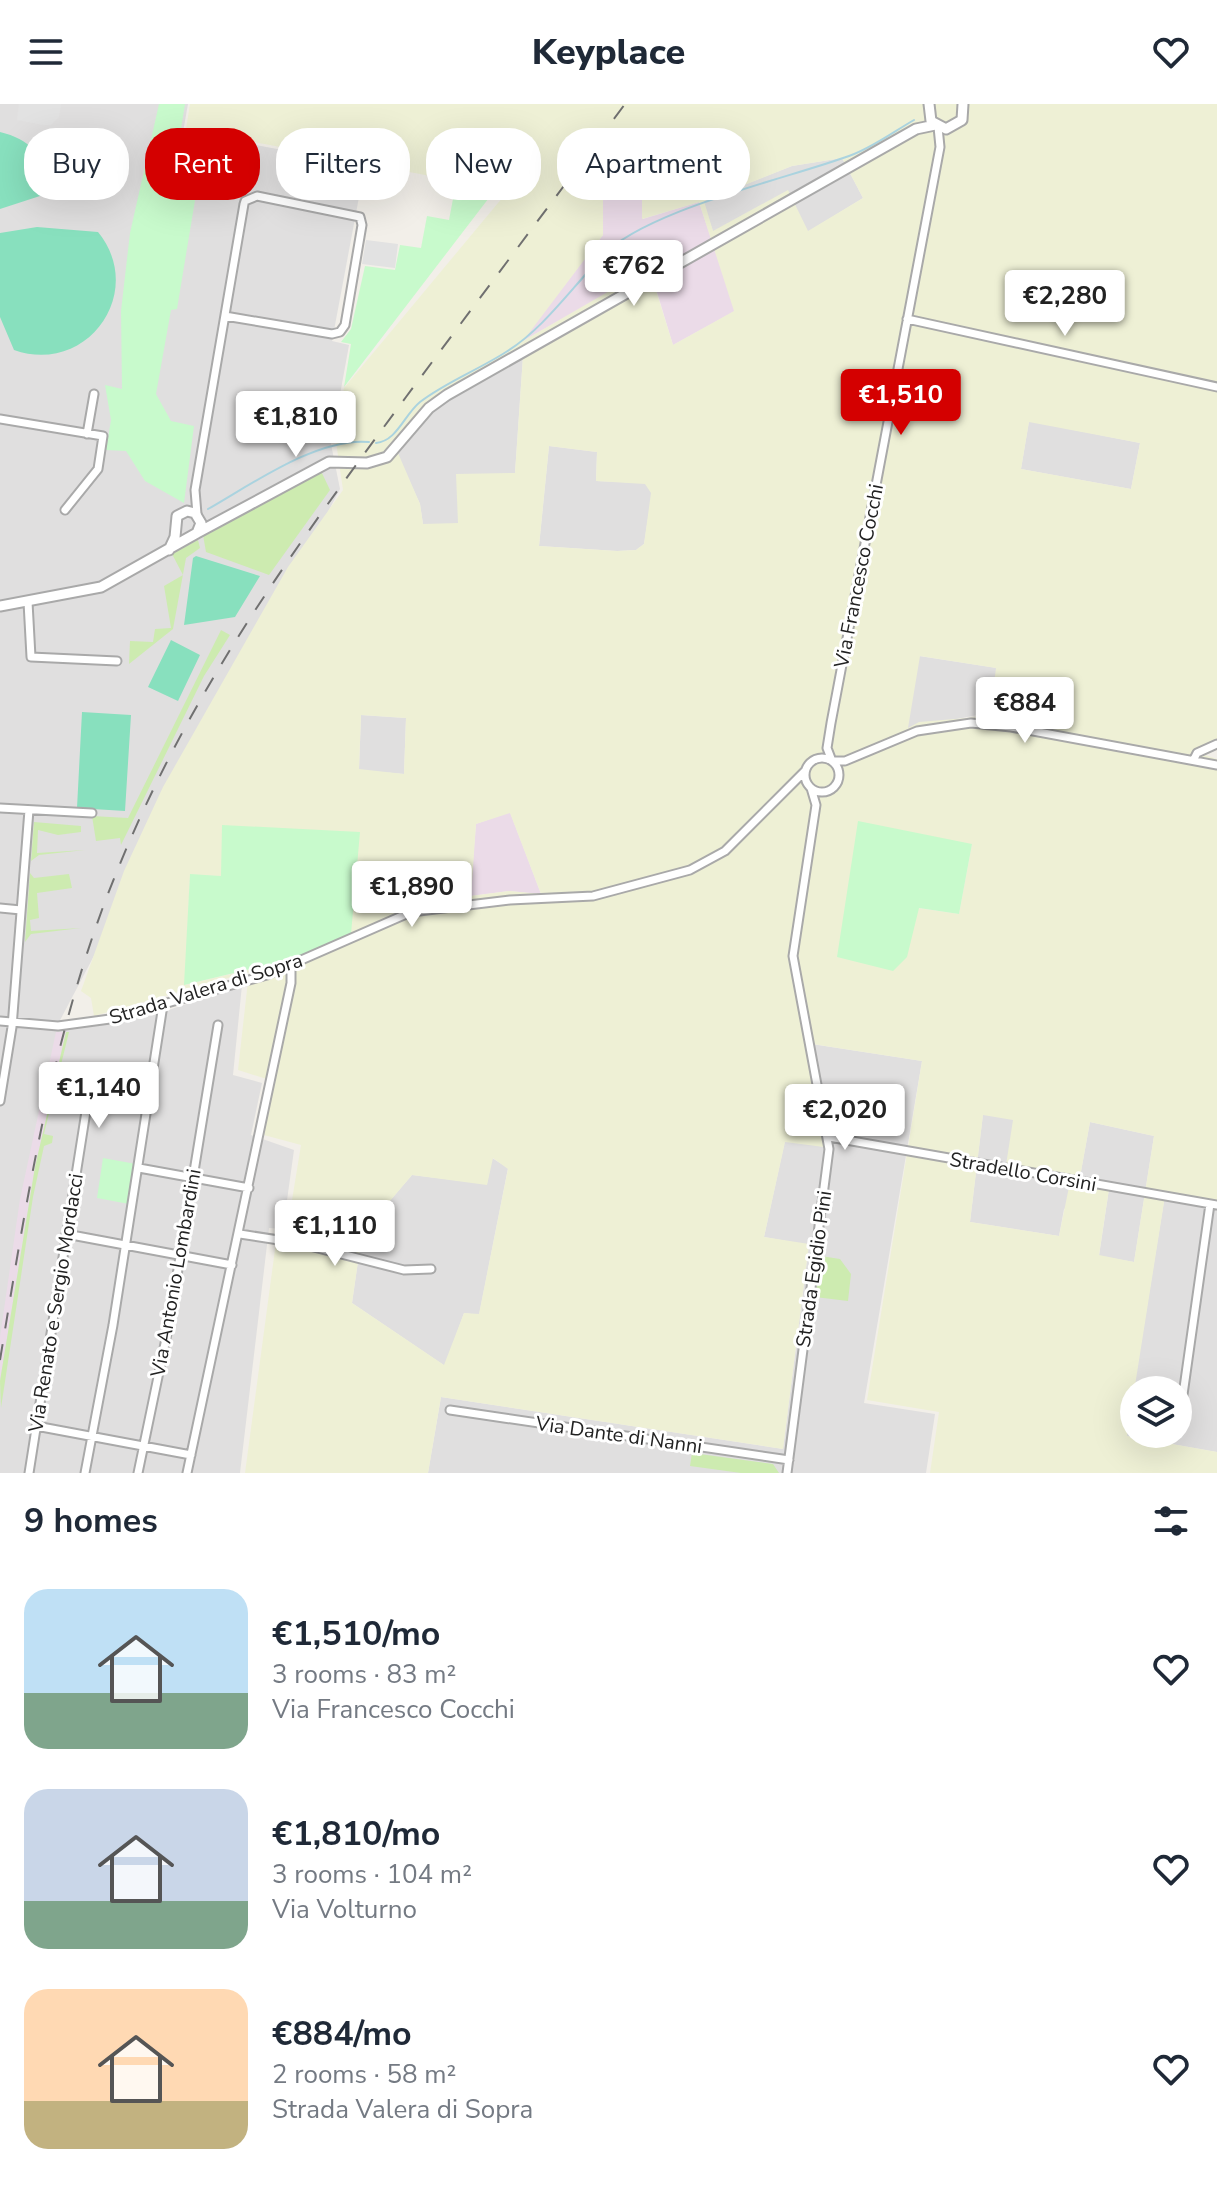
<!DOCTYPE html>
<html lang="en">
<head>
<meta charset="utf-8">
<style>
  :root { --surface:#fff; --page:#f6f6f7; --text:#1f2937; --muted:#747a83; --accent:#d40000 }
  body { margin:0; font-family:"Nunito Sans",sans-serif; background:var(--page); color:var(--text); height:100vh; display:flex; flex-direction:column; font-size:30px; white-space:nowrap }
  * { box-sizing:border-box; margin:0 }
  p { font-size:26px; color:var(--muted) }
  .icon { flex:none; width:44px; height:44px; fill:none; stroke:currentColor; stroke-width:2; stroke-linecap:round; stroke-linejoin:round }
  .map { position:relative; height:1369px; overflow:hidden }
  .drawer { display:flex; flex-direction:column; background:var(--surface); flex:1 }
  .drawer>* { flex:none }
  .top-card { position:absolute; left:24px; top:24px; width:800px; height:72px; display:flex; gap:16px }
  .controls { position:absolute; left:1120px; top:1272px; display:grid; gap:16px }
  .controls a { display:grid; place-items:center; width:72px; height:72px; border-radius:50%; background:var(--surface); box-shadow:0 8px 32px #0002; font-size:40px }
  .price { position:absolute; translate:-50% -68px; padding:0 18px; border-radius:8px; background:#fff; color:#222; font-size:26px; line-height:52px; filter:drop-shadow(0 2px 4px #0008) }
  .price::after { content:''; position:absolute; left:50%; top:48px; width:24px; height:18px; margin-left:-12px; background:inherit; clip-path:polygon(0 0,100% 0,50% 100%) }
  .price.active { background:var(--accent); color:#fff }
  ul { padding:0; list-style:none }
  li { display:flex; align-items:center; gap:24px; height:200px; padding:0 24px }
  li span { display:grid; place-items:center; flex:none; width:224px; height:160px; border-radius:24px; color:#555 }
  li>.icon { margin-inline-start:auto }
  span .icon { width:96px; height:96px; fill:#fffc; stroke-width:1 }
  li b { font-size:34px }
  h2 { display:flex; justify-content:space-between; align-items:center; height:96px; padding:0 24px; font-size:34px }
  .pill { padding:0 28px; border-radius:32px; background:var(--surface); box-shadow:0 8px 32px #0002; font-size:28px; line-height:72px }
  .pill.active { background:var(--accent); color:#fff }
  header { display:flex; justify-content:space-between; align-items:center; height:104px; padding:0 24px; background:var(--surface); font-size:36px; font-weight:800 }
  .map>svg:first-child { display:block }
</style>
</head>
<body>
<header><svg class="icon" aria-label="menu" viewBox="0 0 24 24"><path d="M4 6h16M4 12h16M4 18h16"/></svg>Keyplace<svg class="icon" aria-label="heart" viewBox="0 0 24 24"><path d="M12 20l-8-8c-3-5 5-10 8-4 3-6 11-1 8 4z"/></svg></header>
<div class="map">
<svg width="1217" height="1369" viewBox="0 0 1217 1369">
  <rect width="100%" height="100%" fill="#f2efe9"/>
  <path fill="#e0dfdf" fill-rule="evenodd" d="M0,0H188L183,28L365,61L332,237L349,241L331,340L340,385L57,922L74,925L157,910L242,881L233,971L262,979L251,1031L294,1046L283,1125L269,1124L240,1369H0Z
    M842,54L863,94L808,128H713L703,97L792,62Z
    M523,252L515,369L458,420H423L420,400L397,349L443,297Z
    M1029,317L1140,339L1131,385L1021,365Z
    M549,342L597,348L596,377L645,379L652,389L644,440L636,446L617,447L539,442Z
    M919,552L997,564L990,612L977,611L907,625Z
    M361,611L406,614L404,670L359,666Z
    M805,939L922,957L864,1299L935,1310L926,1369H428L441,1293L783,1345L809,1141L764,1133L785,1037L823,1042Z
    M983,1010L1013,1015L1080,1073L1090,1018L1154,1032L1134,1158L1099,1152L1109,1085L1064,1105L1059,1132L970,1118Z
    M492,1054L508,1064L479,1211L464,1209L445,1262L352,1199L362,1129L412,1071L487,1080Z
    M1165,1091L1217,1099V1348L1126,1332ZM1134,1286H1178V1330H1134Z"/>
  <path fill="#ebdbe8" d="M643,87V115L699,98L735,207L673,241L650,165L521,238L603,131L602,90Z
    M510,708L541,790L509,787L470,792L476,720Z
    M56,928H66L35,1063L0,1277V1233L20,1095Z"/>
  <path fill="#eef0d5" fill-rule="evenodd" d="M190,0H1217V645L1205,651L1217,655V1099L1165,1092L1127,1332L1217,1348V1369H930L939,1308L867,1296L922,957L806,939L824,1043L785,1038L764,1133L809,1140L783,1345L441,1293L428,1369H245L276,1138L285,1139L301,1041L264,1031L273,977L238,966L249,868L94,912L91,894L81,887L124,767L163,683L288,463L343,386L336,338L344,284L508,87L186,25ZM842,54L863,94L808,127L788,86L713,127L704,97L792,62ZM642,88V115L699,98L734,207L673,241L649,164L523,237L603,131V90ZM523,252L515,369L456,370L458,419L423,420L420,400L398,349L443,297ZM1029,318L1140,339L1131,385L1021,365ZM549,342L597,348L596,377L645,380L651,389L644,440L636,446L617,447L539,442ZM920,552L996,564L990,612L919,618L908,624ZM361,611L406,614L404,670L359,665ZM510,709L541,790L509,787L471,792L476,720ZM972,740L959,810L918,804ZM190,771L221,772L297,854L185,881ZM983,1011L1013,1016L1006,1061L1080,1073L1090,1018L1154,1032L1134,1158L1099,1151L1109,1085L1070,1078L1059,1132L970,1118ZM493,1054L508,1065L479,1210L464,1209L444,1261L352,1199L362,1130L412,1071L487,1081Z"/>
  <path fill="#cdebb0" d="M321,367L330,386L269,471L206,448L203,431L211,424Z
    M198,436L200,444L186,454L173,525L129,560L130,537L153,538L155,525L171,524L164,482L183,471L172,450Z
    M221,526L230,531L204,572L121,741L120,734L96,737L92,712L128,714Z
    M34,718L81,722V728L58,731L38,726L37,749L85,746L39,751L31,757Z
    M30,769L34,774L69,770L72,784L37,789L39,814L30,816L31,827L81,824L31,830L25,838Z
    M66,928H69L44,1030L53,1032L52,1039L44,1042L33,1093L1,1304L0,1277L35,1063Z
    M821,1152L840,1155L851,1170L848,1197L815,1193Z
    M692,1349L773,1360L779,1369H741L690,1362Z"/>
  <path fill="#c8facc" d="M159,0H185L180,31L205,36L177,205L171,206L156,290L171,317L194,322L184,399L145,377L126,347L106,346L111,316L105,281L122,285L121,207L130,129Z
    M456,79L495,86L344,283L351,240L341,238L351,225L365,162L395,166L400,141L421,144L427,112L449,116Z
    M858,717L972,740L959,810L919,804L907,853L893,867L837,853Z
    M222,721L360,728L351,830L297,854L184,881L190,770L221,772Z
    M103,1054L136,1060L129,1100L97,1094Z"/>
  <path fill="#88e0be" d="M0,28C34,36 48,56 43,91L0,105Z
    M37,123L98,128C147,188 87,272 14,246L0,213V129Z
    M196,452L260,472L235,513L184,521L193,454Z
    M171,536L200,551L178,597L148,583Z
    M82,608L131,611L125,707L77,704Z"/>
  <path fill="#e2e2e2" d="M19,0H61L59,13L51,21H43L17,16Z
    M366,136L398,140L395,164L362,160Z"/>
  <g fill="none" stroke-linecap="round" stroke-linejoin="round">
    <path stroke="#aad3df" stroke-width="2" d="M599,155C641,107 786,75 849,52C872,44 893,28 914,16
      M376,339C397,337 404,311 420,298C446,278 478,266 506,248C537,229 562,197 586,170
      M208,405C252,380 318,333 369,338"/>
    <defs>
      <path id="minor" d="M907,215L1217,283
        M0,315L103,332L98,365L65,406
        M87,330L94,290
        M197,410L195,386L244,100L245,97L257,92L360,113L362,121L345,221L340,228L332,230L225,212
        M28,498L31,553L117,557
        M805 671a17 17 0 1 1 34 0a17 17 0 1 1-34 0Z
        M1194,655L1197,649L1217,640
        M832,657L827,644L831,619L940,43L938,23
        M833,657H845L917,627L971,619L1011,623L1217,661
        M0,704L92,709
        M0,804L21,806
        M0,917L58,922L110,915L267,871L411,808L510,796L593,792L690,766L725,747L805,667
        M0,997L12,923L29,706
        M829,1033L1217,1101
        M139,1064L249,1084
        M66,1130L232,1161
        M240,1130L298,1139L404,1166L431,1165
        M450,1306L789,1356
        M36,1322L191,1351
        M1178,1326L1210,1100
        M29,1369L90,982
        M85,1369L113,1221L163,901
        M138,1369L169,1220L218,921
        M187,1369L291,879V862
        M787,1369L829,1045L793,852L816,701L811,684"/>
      <path id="tertiary" d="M929,0L931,17L946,25L962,16L963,0
        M197,429L329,358L367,359L387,353L429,304L447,291L916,25L935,21
        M0,502L101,483L197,429L201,419L195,409L187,407L177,412L175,433L169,446"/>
    </defs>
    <use href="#minor" stroke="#a9a9a9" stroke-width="11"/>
    <use href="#tertiary" stroke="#a9a9a9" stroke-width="13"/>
    <use href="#minor" stroke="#fff" stroke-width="7"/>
    <use href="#tertiary" stroke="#fff" stroke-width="9"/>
    <path stroke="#707070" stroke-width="2" stroke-dasharray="16 16" stroke-linecap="butt" d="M0,1256C26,1099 50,944 106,795C180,601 284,458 406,293C479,195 552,98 625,0"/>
  </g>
  <g text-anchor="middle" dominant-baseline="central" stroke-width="6" stroke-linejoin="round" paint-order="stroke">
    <g font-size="20" fill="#222" stroke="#fff">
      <text transform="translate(859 472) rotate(-79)">Via Francesco Cocchi</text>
      <text transform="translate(206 885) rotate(-17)">Strada Valera di Sopra</text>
      <text transform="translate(1023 1068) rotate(10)">Stradello Corsini</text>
      <text transform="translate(814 1165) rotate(-82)">Strada Egidio Pini</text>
      <text transform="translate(176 1169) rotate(-80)">Via Antonio Lombardini</text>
      <text transform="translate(56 1199) rotate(-81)">Via Renato e Sergio Mordacci</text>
      <text transform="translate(619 1331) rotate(8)">Via Dante di Nanni</text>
    </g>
  </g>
</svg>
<div class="controls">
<a><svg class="icon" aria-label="layers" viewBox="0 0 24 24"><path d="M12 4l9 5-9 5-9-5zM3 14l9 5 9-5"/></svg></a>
</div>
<b class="price" style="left:634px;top:204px">€762</b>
<b class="price" style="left:1065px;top:234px">€2,280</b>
<b class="price active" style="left:901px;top:333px">€1,510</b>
<b class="price" style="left:296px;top:355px">€1,810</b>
<b class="price" style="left:1025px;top:641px">€884</b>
<b class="price" style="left:412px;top:825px">€1,890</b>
<b class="price" style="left:99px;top:1026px">€1,140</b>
<b class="price" style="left:845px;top:1048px">€2,020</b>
<b class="price" style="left:335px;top:1164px">€1,110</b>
<div class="top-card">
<a class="pill">Buy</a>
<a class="pill active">Rent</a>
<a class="pill">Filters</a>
<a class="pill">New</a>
<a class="pill">Apartment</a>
</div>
</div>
<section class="drawer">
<h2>9 homes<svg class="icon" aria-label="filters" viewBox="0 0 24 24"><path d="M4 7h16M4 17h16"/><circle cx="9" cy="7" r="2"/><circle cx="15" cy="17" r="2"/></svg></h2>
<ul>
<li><span style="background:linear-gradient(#bfe0f5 65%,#7fa58c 0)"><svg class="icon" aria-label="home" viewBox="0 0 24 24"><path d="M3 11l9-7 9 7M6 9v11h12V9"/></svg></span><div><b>€1,510/mo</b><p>3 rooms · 83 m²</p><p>Via Francesco Cocchi</p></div><svg class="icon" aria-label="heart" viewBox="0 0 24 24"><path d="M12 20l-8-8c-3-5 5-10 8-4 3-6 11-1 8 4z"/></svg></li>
<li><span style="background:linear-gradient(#c9d6e8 70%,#7fa58c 0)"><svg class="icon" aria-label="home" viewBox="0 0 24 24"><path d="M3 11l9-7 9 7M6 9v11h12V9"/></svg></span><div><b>€1,810/mo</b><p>3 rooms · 104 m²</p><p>Via Volturno</p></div><svg class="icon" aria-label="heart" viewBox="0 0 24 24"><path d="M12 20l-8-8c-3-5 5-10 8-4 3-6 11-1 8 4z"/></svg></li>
<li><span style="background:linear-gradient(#ffd9b3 70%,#c2b280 0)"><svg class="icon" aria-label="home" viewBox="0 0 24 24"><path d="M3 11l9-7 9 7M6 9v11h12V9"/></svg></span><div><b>€884/mo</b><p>2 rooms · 58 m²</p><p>Strada Valera di Sopra</p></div><svg class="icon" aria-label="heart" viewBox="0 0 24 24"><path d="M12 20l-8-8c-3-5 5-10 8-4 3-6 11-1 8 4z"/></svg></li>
</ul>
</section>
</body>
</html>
